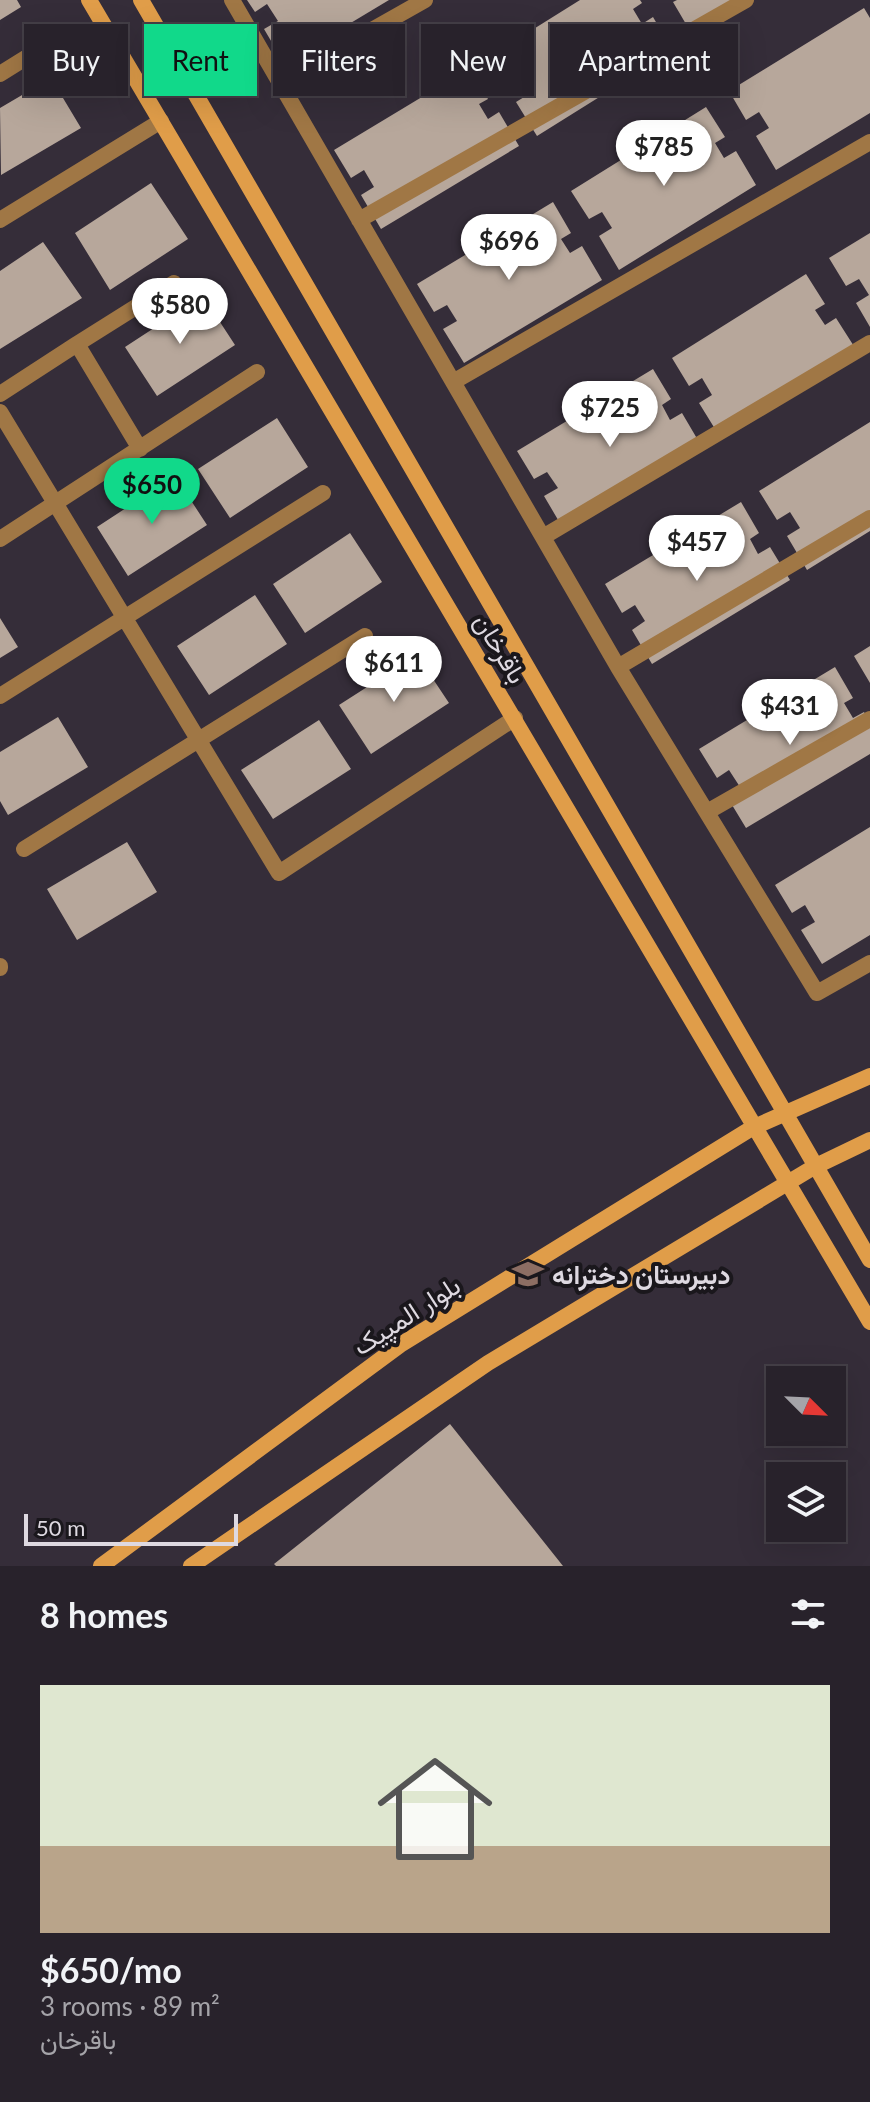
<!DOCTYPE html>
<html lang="en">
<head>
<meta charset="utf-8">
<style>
  :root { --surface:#28222b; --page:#302a33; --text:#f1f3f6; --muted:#a5a4a9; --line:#443f47; --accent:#11d98a }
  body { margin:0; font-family:Lato,Vazirmatn,sans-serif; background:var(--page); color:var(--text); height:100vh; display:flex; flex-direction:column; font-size:30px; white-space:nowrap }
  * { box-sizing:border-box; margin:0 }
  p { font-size:26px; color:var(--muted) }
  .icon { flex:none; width:44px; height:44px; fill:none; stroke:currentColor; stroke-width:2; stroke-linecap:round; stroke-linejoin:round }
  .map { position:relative; height:1566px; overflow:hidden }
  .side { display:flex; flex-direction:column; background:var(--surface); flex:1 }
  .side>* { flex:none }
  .hud { position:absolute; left:24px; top:24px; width:822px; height:72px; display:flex; gap:16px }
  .needle { width:52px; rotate:114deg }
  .fabs { position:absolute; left:766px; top:1366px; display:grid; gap:16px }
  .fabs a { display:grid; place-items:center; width:80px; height:80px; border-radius:0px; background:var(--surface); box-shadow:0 8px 32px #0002,0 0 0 2px var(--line); font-size:40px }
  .scale { position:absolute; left:24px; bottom:20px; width:214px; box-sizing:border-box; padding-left:8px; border:4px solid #ded9e1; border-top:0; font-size:22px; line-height:28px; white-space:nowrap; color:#ded9e1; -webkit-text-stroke:6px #1a171c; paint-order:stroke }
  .price { position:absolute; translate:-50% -68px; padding:0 18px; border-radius:28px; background:#fff; color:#222; font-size:26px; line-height:52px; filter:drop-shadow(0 2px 4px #0008) }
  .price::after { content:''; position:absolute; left:50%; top:48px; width:24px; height:18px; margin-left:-12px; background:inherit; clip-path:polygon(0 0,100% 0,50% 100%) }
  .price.selected { background:var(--accent); color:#111 }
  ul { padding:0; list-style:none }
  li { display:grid; align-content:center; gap:16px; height:424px; padding:0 40px }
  li span { display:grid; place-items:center; height:248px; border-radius:0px; color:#555 }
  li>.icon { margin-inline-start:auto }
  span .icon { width:144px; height:144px; fill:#fffc; stroke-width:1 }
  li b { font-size:34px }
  h2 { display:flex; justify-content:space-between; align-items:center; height:96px; padding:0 40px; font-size:34px }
  .pill { padding:0 28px; border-radius:0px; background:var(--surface); box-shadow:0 8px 32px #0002,0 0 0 2px var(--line); font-size:28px; line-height:72px }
  .pill.selected { background:var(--accent); color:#111 }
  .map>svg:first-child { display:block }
</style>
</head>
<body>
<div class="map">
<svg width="870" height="1566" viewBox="0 0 870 1566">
  <rect width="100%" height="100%" fill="#352d39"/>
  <path fill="#b7a79b" d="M0,0H17L21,7L0,20Z
    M247,0H389L284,63L264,29L278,21L267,4L255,12Z
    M580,0H640L642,3L633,9L642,24L653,17L673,51L537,136L516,102L529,94L519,77L506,85L489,57Z
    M677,0H752L693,36L673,2Z
    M864,8L870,18V113L776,170L756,136L769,128L759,112L746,120L729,91Z
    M470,68L488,99L479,104L488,119L499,112L519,146L381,229L361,195L374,187L364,170L351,178L334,150Z
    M51,78L81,128L1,175L0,108Z
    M706,107L725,137L715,143L724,158L736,151L756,185L619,270L599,236L612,228L602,212L589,219L571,191Z
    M151,183L188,239L110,290L75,233Z
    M553,202L571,233L561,239L570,253L582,246L602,280L464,363L443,329L457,321L447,305L434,312L417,284Z
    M870,233V327L856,303L869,295L859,279L846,286L829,258Z
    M43,242L82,298L0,349V271Z
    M806,274L825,304L815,310L825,325L836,318L857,351L720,437L699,403L712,395L702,378L689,386L672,358Z
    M203,296L235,345L157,396L125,347Z
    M653,369L671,399L662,405L670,420L682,413L702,447L564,530L544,496L558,488L547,472L534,479L517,451Z
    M277,418L308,467L230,518L198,469Z
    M870,422V531L807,570L787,536L800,528L790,512L777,520L759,491Z
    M175,476L207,525L128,576L97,527Z
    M741,502L759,533L750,539L758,554L770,547L790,580L652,664L632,630L645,621L635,605L622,613L605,584Z
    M350,533L382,582L305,633L273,584Z
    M255,595L287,644L209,695L177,646Z
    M0,618L18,647L0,658Z
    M870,646V683L854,656Z
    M417,655L449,703L371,754L339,705Z
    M835,667L853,698L844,703L853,718L864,712L870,722V754L746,828L726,795L740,787L729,770L717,778L699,749Z
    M58,717L88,767L8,815L0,801V752Z
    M319,720L351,769L273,819L241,770Z
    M870,827V935L822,964L801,930L815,922L805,905L792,913L775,885Z
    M127,842L157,892L77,940L47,889Z
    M450,1424L563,1566H276L274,1564Z"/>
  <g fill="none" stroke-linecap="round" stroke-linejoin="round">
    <path stroke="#a07745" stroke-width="16" d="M232,0L618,667L817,993L870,963
      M0,74L40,49
      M280,82L425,0
      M0,220L161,121
      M359,220L746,0
      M77,344L174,283
      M453,382L870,142
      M0,394L77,344L140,449
      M0,412L279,873L515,718
      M543,537L870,343
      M0,539L257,372
      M618,667L870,518
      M0,696L323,493
      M707,812L870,719
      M24,849L365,636
      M0,966V968"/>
    <path stroke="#e09d49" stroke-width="16" d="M89,0L870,1322
      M141,0L870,1260
      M101,1566L400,1345L752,1128L870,1076
      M191,1566L488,1363L814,1167L870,1140"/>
  </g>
  <defs>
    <symbol id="school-bare" viewBox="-9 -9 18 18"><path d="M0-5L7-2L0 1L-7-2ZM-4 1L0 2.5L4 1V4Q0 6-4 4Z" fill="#8d6e63" stroke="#1a171c" stroke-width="2.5" paint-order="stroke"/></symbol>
  </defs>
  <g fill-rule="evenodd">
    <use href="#school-bare" x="506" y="1252" width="44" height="44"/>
  </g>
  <g text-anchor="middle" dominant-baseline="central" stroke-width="8" stroke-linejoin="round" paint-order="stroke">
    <g font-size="26" fill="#ded9e1" stroke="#1a171c">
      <text transform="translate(501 648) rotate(59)">باقرخان</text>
      <text transform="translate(406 1315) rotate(-33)">بلوار المپیک</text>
    </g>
    <g font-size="26" font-weight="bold" fill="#ded9e1" stroke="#1a171c" text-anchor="start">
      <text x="552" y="1274">دبیرستان دخترانه</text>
    </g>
  </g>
</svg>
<div class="fabs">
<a><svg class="needle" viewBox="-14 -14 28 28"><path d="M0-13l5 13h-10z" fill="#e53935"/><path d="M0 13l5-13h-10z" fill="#a5a4a9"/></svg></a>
<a><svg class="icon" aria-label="layers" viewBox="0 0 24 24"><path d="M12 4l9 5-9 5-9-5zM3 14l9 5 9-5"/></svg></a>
</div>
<div class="scale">50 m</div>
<b class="price" style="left:664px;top:188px">$785</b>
<b class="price" style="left:509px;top:282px">$696</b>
<b class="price" style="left:180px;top:346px">$580</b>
<b class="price" style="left:610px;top:449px">$725</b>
<b class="price selected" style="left:152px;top:526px">$650</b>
<b class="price" style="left:697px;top:583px">$457</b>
<b class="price" style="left:394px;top:704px">$611</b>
<b class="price" style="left:790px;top:747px">$431</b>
<div class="hud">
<a class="pill">Buy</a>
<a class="pill selected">Rent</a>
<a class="pill">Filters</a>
<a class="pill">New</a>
<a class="pill">Apartment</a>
</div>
</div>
<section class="side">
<h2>8 homes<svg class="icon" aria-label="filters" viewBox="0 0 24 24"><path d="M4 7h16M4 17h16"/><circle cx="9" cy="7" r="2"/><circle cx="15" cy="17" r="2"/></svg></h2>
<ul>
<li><span style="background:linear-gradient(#dfe7d0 65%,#b9a48a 0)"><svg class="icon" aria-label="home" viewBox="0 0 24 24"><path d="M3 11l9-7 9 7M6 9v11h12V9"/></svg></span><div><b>$650/mo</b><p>3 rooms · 89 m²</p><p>باقرخان</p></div></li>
</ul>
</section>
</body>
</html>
